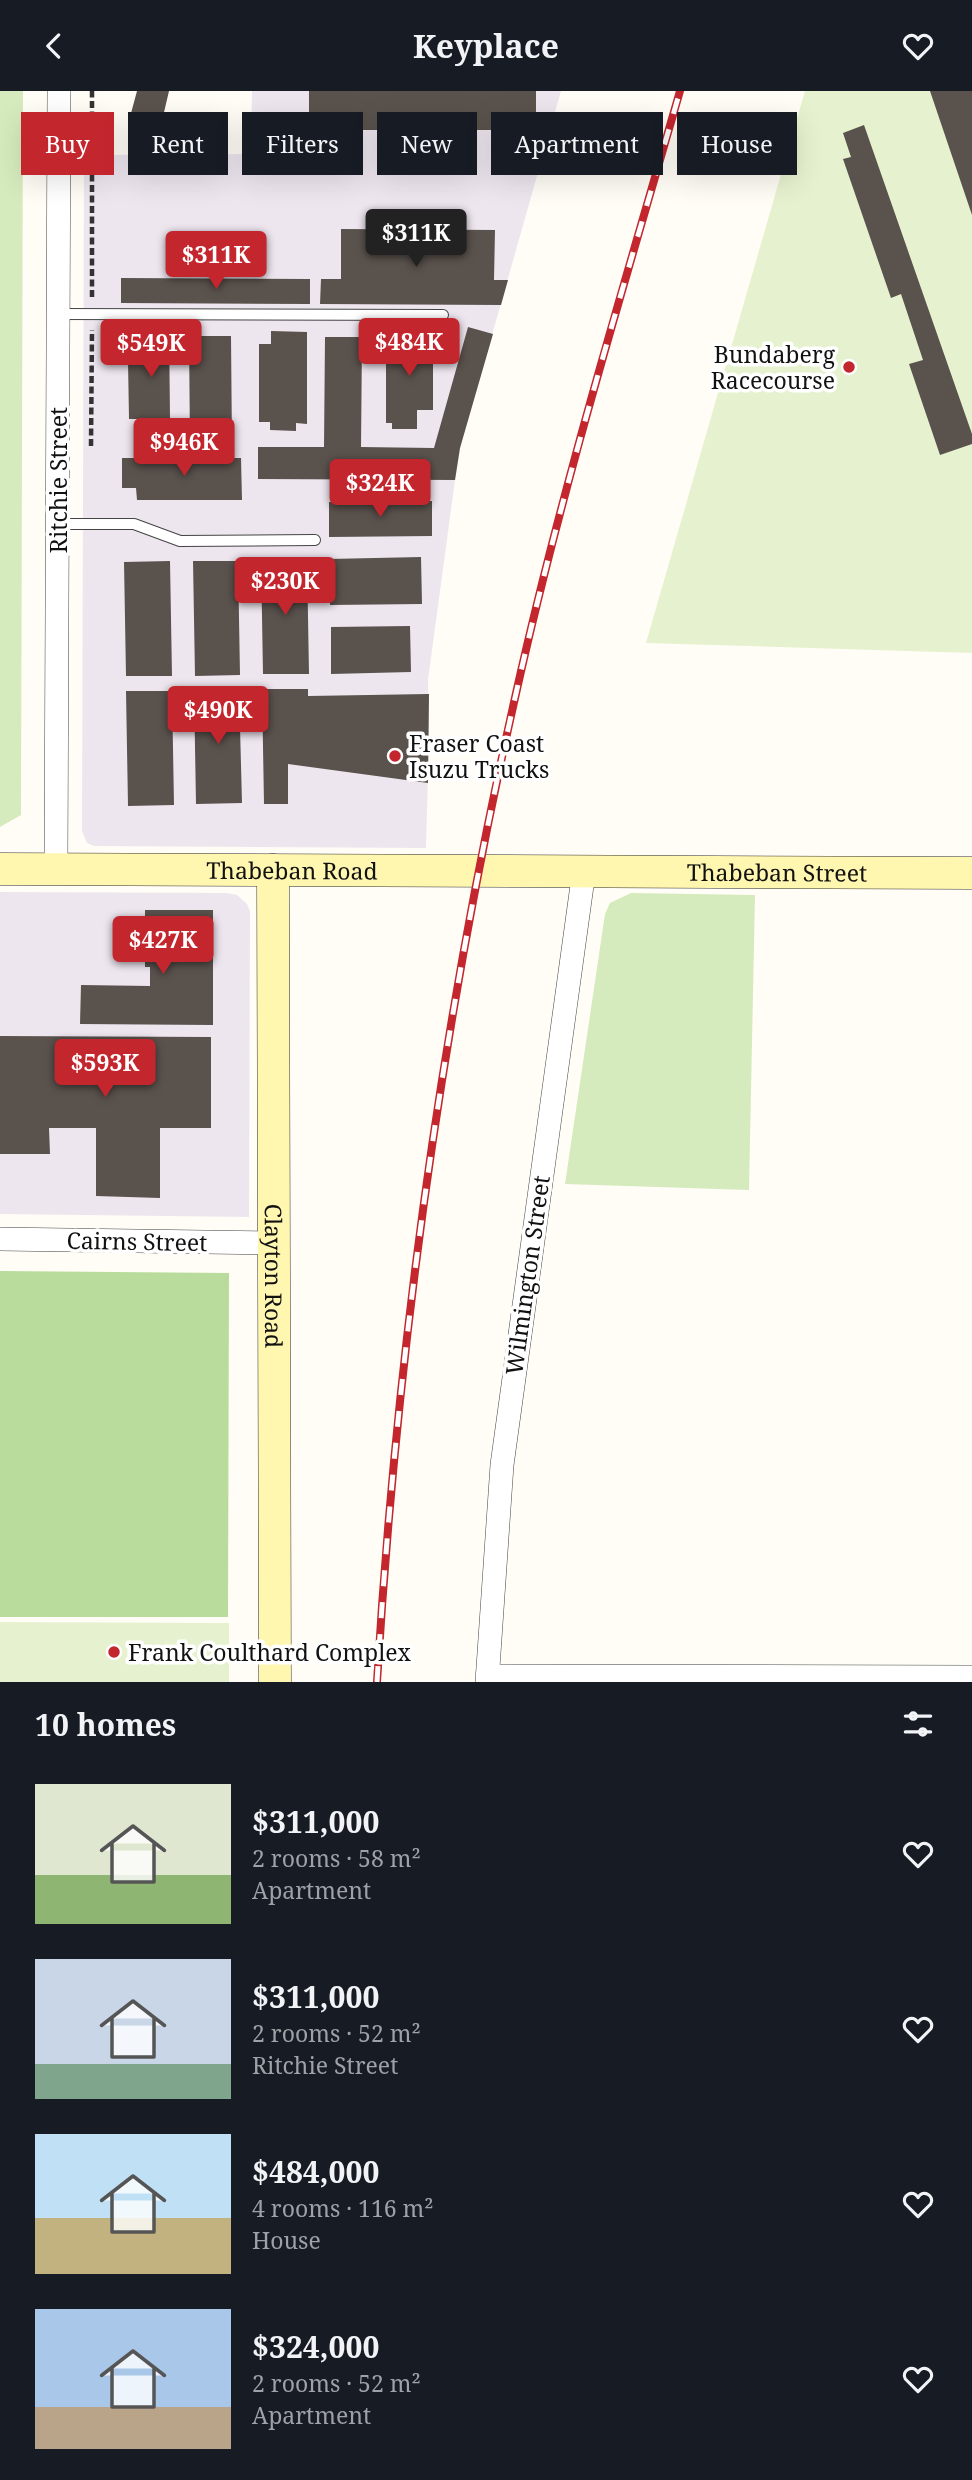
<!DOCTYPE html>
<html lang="en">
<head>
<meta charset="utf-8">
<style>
  :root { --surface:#171b24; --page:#20242c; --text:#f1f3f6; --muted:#9ea1a6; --accent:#c4262e }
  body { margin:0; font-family:"Noto Serif",serif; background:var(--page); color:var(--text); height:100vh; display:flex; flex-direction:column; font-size:26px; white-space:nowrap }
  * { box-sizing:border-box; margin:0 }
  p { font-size:23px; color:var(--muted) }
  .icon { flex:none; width:38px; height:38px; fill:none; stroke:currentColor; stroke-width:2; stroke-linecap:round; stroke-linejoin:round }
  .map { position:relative; height:1591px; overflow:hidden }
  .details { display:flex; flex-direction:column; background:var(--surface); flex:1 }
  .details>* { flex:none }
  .guide { position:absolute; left:21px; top:21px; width:931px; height:63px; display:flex; gap:14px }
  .price { position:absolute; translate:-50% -60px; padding:0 16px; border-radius:7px; background:var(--accent); color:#fff; font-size:23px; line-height:46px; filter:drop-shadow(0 2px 4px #0008) }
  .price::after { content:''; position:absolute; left:50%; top:42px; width:21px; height:16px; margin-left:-10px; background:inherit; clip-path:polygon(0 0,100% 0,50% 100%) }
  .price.on { background:#222; color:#fff }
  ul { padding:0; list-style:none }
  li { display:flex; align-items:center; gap:21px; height:175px; padding:0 35px }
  li span { display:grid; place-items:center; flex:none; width:196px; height:140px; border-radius:0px; color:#555 }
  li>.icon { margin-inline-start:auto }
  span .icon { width:84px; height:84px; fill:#fffc; stroke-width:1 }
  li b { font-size:30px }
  h2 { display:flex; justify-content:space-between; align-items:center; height:84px; padding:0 35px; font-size:30px }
  .pill { padding:0 24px; border-radius:0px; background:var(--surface); box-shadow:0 7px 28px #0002; font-size:24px; line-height:63px }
  .pill.on { background:var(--accent); color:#fff }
  header { display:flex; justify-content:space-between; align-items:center; height:91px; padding:0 35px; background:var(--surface); font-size:32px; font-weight:700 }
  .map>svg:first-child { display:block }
</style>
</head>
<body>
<header><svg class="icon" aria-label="back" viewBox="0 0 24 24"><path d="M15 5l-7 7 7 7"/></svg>Keyplace<svg class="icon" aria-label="heart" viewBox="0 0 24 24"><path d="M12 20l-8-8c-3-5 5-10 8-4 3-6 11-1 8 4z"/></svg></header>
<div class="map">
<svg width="972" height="1591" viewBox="0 0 972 1591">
  <rect width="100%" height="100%" fill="#fffdf5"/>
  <path fill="#eee6ef" d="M252,0H561L460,357L455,389L428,589L429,645L426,757L94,755L87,752L82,740L84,64L251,63Z
    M0,801L227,802L237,804L247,813L250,820L249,1126L0,1123Z"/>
  <path fill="#d5ebbd" d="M0,0H23L21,724L0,736Z
    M631,802L755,804L749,1099L565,1093L605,823L610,812Z"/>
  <path fill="#b9dc9c" d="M0,1180L229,1182L228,1526H0Z"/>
  <path fill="#e6f2cf" d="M805,0H972V562L646,552Z
    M0,1531L229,1532V1591H0Z"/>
  <path fill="#5a524d" d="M137,0H169L161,34L130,26Z
    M309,0H536V39H474V60L439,59V39H361V59H326V38H309Z
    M930,0H972V124Z
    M864,34L972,343V353L940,364L909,273L923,269L901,203L891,207L843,68L851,66L843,42Z
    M341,138L495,139L494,189H508L501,214L320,213L321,188H341Z
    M121,187L310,188V213L121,212Z
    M140,234H169L170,328H164V337H140L139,328H129L128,270H140Z
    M468,236L493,243L460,357L455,389L258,388V356H324L325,246H362L361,356L434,357Z
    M271,240L307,241V333L296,332V340L270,339V331H259V253H271Z
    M397,240H427V249H433V319H417V338H392V332H386V249H397Z
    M189,245H231L232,356H190Z
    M122,367H241L242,409H137L136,397H122Z
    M432,410V445L329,446V411Z
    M421,466L422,513L330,514L329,468Z
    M307,468L309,583H263L261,469Z
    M170,470L172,585H126L124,471Z
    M193,470H238L240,584L195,585Z
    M410,535L411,581L331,583V536Z
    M194,598H239L242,712L196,713Z
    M262,598H308V605L429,603L428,692L288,673V713H264Z
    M126,600H172L174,714L128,715Z
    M145,819H213V934L80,933L81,894L150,895V876H145Z
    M0,945L211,946V1037H160V1107L96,1105V1037H49L50,1063H0Z"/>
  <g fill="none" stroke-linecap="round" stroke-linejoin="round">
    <defs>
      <path id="lane" d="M58,223L443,224
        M57,433H134L180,450L315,449"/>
      <path id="street" d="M56,778L59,0
        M0,1148L275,1152
        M487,1585L972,1586
        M487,1591L502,1374L584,780"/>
      <g id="secondary">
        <path id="s1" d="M0,778L972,782"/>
        <path id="s2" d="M273,779L275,1591"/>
      </g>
    </defs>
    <use href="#lane" stroke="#444" stroke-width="12"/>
    <use href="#street" stroke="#444" stroke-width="24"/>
    <use href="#secondary" stroke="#333" stroke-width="33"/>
    <path stroke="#333" stroke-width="4.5" stroke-dasharray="7 3.5" stroke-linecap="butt" d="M92,206V0
      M91,355L92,239"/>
    <use href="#lane" stroke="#fff" stroke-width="10"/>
    <use href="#street" stroke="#fff" stroke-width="23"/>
    <use href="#secondary" stroke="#fff6b0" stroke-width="32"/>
    <defs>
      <path id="rail" d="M377,1591C397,1257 443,925 517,598C562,397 623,198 680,0"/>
    </defs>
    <use href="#rail" stroke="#c4262e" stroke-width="8"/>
    <use href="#rail" stroke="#fff" stroke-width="5" stroke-dasharray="16" stroke-linecap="butt"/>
  </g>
  <g fill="#c4262e" stroke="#fff" stroke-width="2.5">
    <circle cx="849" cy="276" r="7"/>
    <circle cx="395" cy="665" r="7"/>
    <circle cx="114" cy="1561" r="7"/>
  </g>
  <g text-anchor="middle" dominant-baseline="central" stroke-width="7" stroke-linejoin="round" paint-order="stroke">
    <g font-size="23" fill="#111" stroke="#fff" text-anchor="start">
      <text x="835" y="263" text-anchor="end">Bundaberg<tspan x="835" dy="26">Racecourse</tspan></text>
      <text x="409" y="652">Fraser Coast<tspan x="409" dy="26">Isuzu Trucks</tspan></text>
      <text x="128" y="1561">Frank Coulthard Complex</text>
    </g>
    <g font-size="23" fill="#111" stroke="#fff">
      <text transform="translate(58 389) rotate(-90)">Ritchie Street</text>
      <text stroke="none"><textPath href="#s1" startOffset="292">Thabeban Road</textPath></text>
      <text stroke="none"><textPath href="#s1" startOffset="777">Thabeban Street</textPath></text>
      <text transform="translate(137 1150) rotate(1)">Cairns Street</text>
      <text transform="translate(527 1184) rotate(-82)">Wilmington Street</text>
      <text stroke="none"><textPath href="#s2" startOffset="406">Clayton Road</textPath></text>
    </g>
  </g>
</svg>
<b class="price on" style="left:416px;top:178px">$311K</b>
<b class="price" style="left:216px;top:200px">$311K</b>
<b class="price" style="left:409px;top:287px">$484K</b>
<b class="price" style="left:151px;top:288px">$549K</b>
<b class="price" style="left:184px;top:387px">$946K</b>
<b class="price" style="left:380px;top:428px">$324K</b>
<b class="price" style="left:285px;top:526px">$230K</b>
<b class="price" style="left:218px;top:655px">$490K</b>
<b class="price" style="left:163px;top:885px">$427K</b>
<b class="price" style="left:105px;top:1008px">$593K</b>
<div class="guide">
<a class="pill on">Buy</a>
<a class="pill">Rent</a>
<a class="pill">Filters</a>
<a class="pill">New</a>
<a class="pill">Apartment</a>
<a class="pill">House</a>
</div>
</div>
<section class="details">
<h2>10 homes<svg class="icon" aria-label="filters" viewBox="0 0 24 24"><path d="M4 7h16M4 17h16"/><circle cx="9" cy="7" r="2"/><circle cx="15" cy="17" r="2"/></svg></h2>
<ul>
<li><span style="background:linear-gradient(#dfe7d0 65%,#8fb573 0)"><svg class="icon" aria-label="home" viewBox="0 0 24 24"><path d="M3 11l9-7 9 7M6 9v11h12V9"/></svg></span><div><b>$311,000</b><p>2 rooms · 58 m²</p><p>Apartment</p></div><svg class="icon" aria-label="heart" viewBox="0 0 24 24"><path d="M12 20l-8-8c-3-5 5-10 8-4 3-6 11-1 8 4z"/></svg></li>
<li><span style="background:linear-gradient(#c9d6e8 75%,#7fa58c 0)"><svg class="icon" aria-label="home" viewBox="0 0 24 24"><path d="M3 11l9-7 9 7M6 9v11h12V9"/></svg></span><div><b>$311,000</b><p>2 rooms · 52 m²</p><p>Ritchie Street</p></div><svg class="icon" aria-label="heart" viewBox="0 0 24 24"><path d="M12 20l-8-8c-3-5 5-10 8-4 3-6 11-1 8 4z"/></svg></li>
<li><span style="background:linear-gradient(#bfe0f5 60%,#c2b280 0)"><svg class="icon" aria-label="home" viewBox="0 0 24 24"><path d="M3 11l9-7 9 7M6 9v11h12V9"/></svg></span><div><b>$484,000</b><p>4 rooms · 116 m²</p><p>House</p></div><svg class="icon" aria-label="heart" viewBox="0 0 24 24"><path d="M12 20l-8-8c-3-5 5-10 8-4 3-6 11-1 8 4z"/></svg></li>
<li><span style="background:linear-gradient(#a9c7e8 70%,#b9a48a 0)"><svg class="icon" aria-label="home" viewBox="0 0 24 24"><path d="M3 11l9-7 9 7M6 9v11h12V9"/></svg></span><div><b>$324,000</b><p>2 rooms · 52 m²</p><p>Apartment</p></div><svg class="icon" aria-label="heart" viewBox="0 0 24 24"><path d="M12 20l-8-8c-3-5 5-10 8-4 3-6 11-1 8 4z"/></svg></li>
</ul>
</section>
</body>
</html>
